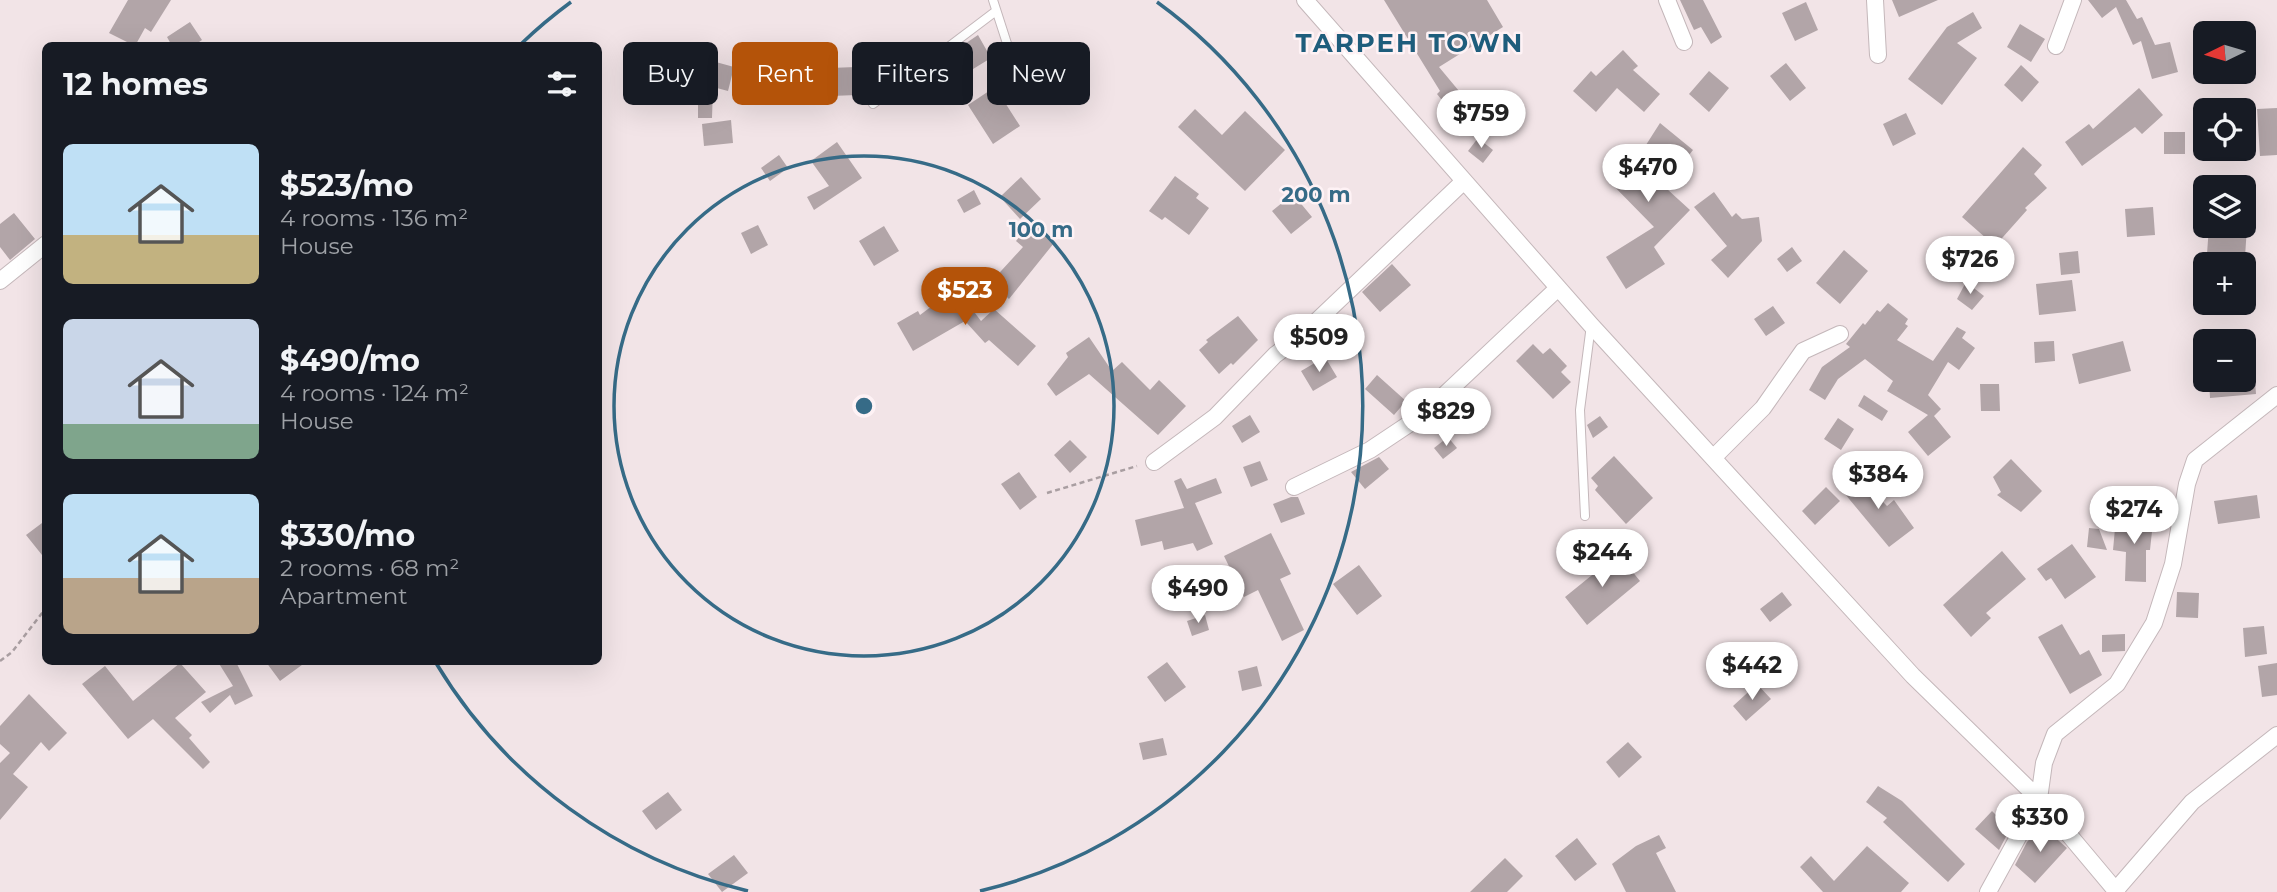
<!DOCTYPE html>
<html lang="en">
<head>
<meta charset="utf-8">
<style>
  :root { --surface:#171b24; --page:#242831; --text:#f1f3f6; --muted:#9ea1a6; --accent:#b45309 }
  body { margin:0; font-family:Montserrat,sans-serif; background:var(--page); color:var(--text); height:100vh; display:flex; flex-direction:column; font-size:26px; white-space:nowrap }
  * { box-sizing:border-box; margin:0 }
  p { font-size:23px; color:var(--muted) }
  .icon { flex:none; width:38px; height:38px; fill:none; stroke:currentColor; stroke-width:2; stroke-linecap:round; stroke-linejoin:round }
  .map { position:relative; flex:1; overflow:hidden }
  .side { position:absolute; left:42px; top:42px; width:560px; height:623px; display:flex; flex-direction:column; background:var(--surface); border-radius:10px; box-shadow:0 7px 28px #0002 }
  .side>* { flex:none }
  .guide { position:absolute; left:623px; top:42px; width:665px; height:63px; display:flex; gap:14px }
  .needle { width:46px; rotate:265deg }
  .tools { position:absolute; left:2193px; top:21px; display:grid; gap:14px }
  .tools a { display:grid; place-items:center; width:63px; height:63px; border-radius:10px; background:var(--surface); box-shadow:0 7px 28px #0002; font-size:35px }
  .price { position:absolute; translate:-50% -60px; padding:0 16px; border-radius:24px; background:#fff; color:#222; font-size:23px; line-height:46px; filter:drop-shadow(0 2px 4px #0008) }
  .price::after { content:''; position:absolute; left:50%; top:42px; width:21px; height:16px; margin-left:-10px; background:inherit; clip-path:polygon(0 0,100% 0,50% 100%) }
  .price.on { background:var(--accent); color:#fff }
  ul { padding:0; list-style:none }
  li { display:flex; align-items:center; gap:21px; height:175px; padding:0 21px }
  li span { display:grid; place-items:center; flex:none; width:196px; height:140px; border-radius:10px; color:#555 }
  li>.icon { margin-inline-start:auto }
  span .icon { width:84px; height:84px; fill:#fffc; stroke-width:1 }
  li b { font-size:30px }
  h2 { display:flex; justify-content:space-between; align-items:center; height:84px; padding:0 21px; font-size:30px }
  .chip { padding:0 24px; border-radius:10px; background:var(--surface); box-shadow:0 7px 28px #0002; font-size:24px; line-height:63px }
  .chip.on { background:var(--accent); color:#fff }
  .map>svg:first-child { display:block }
</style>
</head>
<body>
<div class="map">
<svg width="2277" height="892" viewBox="0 0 2277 892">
  <rect width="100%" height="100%" fill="#f2e4e7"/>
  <path fill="#b2a5a8" d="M128,0H171L151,32L145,28L135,46L109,33Z
    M1384,0H1487L1503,27L1439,67L1459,91L1445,104L1437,94L1440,91Z
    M1680,0H1703L1722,37L1711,44L1701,27L1694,30Z
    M1892,0H1938L1899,17Z
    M2088,0H2126L2137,19L2142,17L2155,45L2170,42L2178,72L2152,79L2141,41L2133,45L2116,7L2102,18Z
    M1806,2L1818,30L1795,41L1782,13Z
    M1973,12L1982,28L1957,43L1977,58L1942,105L1908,79L1947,27Z
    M190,22L202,40L193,46H172L167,37Z
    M2020,24L2045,39L2031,62L2007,47Z
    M978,35L991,58L960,77L947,56Z
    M1623,50L1638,66L1633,70L1660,94L1644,112L1617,88L1596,112L1573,91L1591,71L1596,76Z
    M705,59L734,67L728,91L713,87L712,118H698V87Z
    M1786,63L1806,88L1790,101L1770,76Z
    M2021,65L2039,82L2022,102L2004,85Z
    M856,67L857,95L831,96L830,68Z
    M1709,71L1729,88L1709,112L1689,94Z
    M995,87L1020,126L993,144L968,105Z
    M2139,88L2163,115L2142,134L2135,127L2082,166L2065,142L2089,124L2093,129Z
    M2277,108V155L2260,156L2257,109Z
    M1195,109L1222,135L1245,111L1285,150L1245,191L1178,127Z
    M1906,113L1916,134L1893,146L1883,124Z
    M731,120L733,143L704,146L702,124Z
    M1660,123L1693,150L1682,164L1674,157L1656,179L1690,210L1654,247L1665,264L1626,289L1606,257L1654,227L1605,177L1620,161L1625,167L1634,157L1637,159Z
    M2164,132H2185V154H2164Z
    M1478,138L1493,150L1483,163L1468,151Z
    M837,142L862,178L814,210L807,197L829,186L811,161Z
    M2023,147L2042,165L2034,174L2047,188L2025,208L2027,210L1995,246L1962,217Z
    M779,155L788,168L770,181L761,168Z
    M1175,176L1199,194L1196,198L1209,208L1189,235L1165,217L1162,220L1149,211Z
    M1021,177L1041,199L1020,219L1000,197Z
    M974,190L981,204L964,213L957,200Z
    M1714,192L1732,217L1736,213L1742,219L1759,217L1762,241L1728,278L1711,260L1727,246L1694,207Z
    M1293,194L1312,217L1291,234L1272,211Z
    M2153,207L2155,235L2127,237L2125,209Z
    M14,213L35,239L10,260L0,247V224Z
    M1031,223L1054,243L1009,299L991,282L1023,247L1016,241Z
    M758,225L768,245L751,254L741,233Z
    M884,226L899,251L874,266L859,241Z
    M2209,226L2247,227L2245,257L2207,254Z
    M1792,247L1802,261L1787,272L1777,259Z
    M1844,250L1868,271L1840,304L1816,283Z
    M2078,251L2080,273L2061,275L2059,253Z
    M1392,264L1411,285L1380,312L1362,292Z
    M2072,280L2076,311L2039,315L2036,284Z
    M1966,282L1984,296L1972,310L1957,299Z
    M956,288L981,321L994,309L1036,346L1018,366L989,340L985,343L965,321L913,351L897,323L918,311L920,315Z
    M1888,303L1908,319L1905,324L1908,326L1897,340L1933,361L1957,327L1966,332L1962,338L1975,348L1959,370L1948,362L1928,395L1941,409L1934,416L1951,437L1928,456L1908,432L1928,415L1887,391L1893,381L1865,359L1838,379L1825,400L1809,390L1822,367L1850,347L1846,344L1863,323L1865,325L1877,310L1880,312Z
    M1773,306L1785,323L1766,336L1754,319Z
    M1238,316L1258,340L1233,365L1231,363L1219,374L1199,350L1208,342L1206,340Z
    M1089,337L1112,371L1122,362L1150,390L1159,380L1186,406L1158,435L1089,374L1056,396L1047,384L1068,357L1066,353Z
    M2054,341L2055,361L2035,363L2034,342Z
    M2123,341L2131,371L2079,384L2072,354Z
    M1533,344L1543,354L1550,348L1567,366L1561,372L1571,382L1553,399L1516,361Z
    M1325,357L1337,377L1313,391L1301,371Z
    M1377,375L1406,401L1394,415L1365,389Z
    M2209,380H2255L2256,394L2210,398Z
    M1980,384H1999L2000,411H1981Z
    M1864,395L1888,411L1882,421L1858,406Z
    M1250,415L1260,432L1242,443L1232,426Z
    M1600,416L1608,427L1593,438L1587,425Z
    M1838,418L1854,429L1841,450L1824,439Z
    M1448,437L1457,448L1443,459L1434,448Z
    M1070,440L1087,457L1070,473L1054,455Z
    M1614,456L1653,498L1626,524L1595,490L1598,486L1591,478Z
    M1379,457L1389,469L1365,489L1351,472Z
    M2011,459L2042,491L2021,512L1997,495L2001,492L1993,477Z
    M1260,461L1268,480L1251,487L1243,467Z
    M1019,472L1037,497L1020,510L1001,484Z
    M1856,474L1887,506L1894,500L1914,528L1889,547L1840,488Z
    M1181,478L1187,489L1216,478L1222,493L1195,503L1213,544L1197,551L1193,543L1164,550L1162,541L1141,546L1135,520L1184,508L1174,481Z
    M1826,487L1840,501L1815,525L1802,511Z
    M2257,495L2260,518L2218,524L2214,501Z
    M1291,497H1298L1305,514L1281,523L1273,504Z
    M2116,518L2153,522L2150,550H2146V582L2125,581L2126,552L2113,550Z
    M46,520V560L26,535Z
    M2089,528L2099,529L2107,550L2087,547Z
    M1271,533L1291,574L1280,579L1304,630L1282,641L1258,590L1244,597L1224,556Z
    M2072,544L2096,577L2065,599L2051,578L2046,581L2037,569Z
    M2002,551L2026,579L1986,613L1991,618L1971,637L1943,605Z
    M1618,554L1640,581L1587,625L1565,597Z
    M1359,565L1382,596L1357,615L1333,584Z
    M1782,592L1792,605L1770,622L1760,609Z
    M2177,592L2199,593L2198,618L2176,617Z
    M1205,615L1209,630L1192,636L1187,621Z
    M2062,624L2080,655L2089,650L2102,675L2070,694L2038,637Z
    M2264,626L2267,654L2245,657L2243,628Z
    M2125,634V651L2102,652V635Z
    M218,662H236L253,696L235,705L230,695L210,713L201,702L233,686Z
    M266,662H306L280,681Z
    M1167,662L1186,687L1165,702L1147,677Z
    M180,663L206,692L175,718L192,735L189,738L210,762L203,769L153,719L128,739L82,684L105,666L133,701Z
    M2277,663V695L2262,697L2258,666Z
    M1257,666L1262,686L1242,691L1238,671Z
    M1757,684L1771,699L1746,721L1733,706Z
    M29,694L67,733L49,751L41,742L13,774L28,787L0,820V763L10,753L0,744V726Z
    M1163,738L1167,755L1143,760L1139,743Z
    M1628,742L1642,757L1619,778L1606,762Z
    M1878,786L1902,801L1965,864L1948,882L1883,822L1887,818L1866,802Z
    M668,792L682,810L656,830L642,811Z
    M1992,811L2010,829L1999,850L1975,829Z
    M2042,826L2067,848L2035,883L2015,865L2027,842Z
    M1659,835L1666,848L1656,853L1676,892H1626L1612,864L1636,846Z
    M1577,838L1597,864L1575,881L1555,856Z
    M1867,846L1909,883L1901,892H1823L1800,867L1811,856L1834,881Z
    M734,855L748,873L722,892L708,874Z
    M1505,858L1523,876L1507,892H1470Z"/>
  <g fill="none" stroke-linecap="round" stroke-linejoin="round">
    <defs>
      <path id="lane" d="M993,0L1013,62L1018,95
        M873,104L996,11
        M1585,516L1580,410L1591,325"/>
      <path id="street" d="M1305,0L1591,325L1913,676L2039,799L2117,892
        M1667,0L1684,42
        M1875,0L1878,55
        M2056,46L2073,0
        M0,281L46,244
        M1713,458L1763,408L1803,351L1840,334
        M1154,462L1215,417L1275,355L1302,335L1464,181
        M1294,487L1370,450L1424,414L1558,288
        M2115,891L2192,802L2277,735
        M1988,892L2039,799L2044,763L2055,734L2117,684L2154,623L2173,564L2187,484L2195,460L2277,395"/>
    </defs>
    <use href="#lane" stroke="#c4b7ba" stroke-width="10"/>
    <use href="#street" stroke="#c4b7ba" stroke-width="18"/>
    <path stroke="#a99ea1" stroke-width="2.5" stroke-dasharray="5 3.5" stroke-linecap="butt" d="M1047,493L1137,466
      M0,661L12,652L46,608"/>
    <use href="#lane" stroke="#fff" stroke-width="8"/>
    <use href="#street" stroke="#fff" stroke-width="16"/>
  </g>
  <g fill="none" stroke="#366b87" stroke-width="3.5">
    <circle cx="864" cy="406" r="250"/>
    <path d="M748 891A499 499 0 0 1 436 663M521 44A499 499 0 0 1 571 2M1157 2A499 499 0 0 1 980 891"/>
  </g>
  <g text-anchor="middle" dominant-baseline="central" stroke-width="5" stroke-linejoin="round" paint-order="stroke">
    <g font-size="26" font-weight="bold" letter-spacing="2" fill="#1e5d7c" stroke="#fef2f5">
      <text x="1410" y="43">TARPEH TOWN</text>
    </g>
  </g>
  <circle cx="864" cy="406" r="10" fill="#366b87" stroke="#fef2f5" stroke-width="3.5"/>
  <g font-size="21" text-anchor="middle" font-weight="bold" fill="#366b87" stroke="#fef2f5" stroke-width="5" stroke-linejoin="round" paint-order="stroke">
    <text x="1316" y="202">200 m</text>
    <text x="1041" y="237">100 m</text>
  </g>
</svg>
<div class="tools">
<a><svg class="needle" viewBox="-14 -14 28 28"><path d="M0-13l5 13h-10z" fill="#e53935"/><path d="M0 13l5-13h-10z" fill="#9ea1a6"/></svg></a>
<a><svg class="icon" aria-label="locate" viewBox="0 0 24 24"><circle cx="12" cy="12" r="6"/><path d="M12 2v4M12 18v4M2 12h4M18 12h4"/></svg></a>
<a><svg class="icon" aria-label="layers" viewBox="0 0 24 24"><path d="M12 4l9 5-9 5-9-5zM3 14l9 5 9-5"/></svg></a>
<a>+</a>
<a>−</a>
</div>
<b class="price" style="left:1481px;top:150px">$759</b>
<b class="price" style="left:1648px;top:204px">$470</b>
<b class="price" style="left:1970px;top:296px">$726</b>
<b class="price on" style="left:965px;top:327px">$523</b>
<b class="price" style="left:1319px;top:374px">$509</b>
<b class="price" style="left:1446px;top:448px">$829</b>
<b class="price" style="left:1878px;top:511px">$384</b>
<b class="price" style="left:2134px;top:546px">$274</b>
<b class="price" style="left:1602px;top:589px">$244</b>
<b class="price" style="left:1198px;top:625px">$490</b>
<b class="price" style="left:1752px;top:702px">$442</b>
<b class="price" style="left:2040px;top:854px">$330</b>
<div class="guide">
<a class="chip">Buy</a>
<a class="chip on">Rent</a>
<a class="chip">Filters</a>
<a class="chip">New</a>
</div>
<section class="side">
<h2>12 homes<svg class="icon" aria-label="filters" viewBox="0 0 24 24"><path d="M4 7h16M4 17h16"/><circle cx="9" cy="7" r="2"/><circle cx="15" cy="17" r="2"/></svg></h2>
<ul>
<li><span style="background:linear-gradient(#bfe0f5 65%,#c2b280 0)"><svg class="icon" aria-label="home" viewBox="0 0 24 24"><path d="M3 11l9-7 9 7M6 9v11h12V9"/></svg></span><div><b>$523/mo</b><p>4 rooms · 136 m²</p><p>House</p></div></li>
<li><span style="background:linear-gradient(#c9d6e8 75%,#7fa58c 0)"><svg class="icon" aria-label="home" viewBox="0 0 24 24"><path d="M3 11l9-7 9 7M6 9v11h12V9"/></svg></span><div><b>$490/mo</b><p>4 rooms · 124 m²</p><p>House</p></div></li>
<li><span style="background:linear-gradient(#bfe0f5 60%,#b9a48a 0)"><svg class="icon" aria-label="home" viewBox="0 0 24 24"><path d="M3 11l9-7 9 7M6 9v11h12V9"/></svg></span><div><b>$330/mo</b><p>2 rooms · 68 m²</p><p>Apartment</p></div></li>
</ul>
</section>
</div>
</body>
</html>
